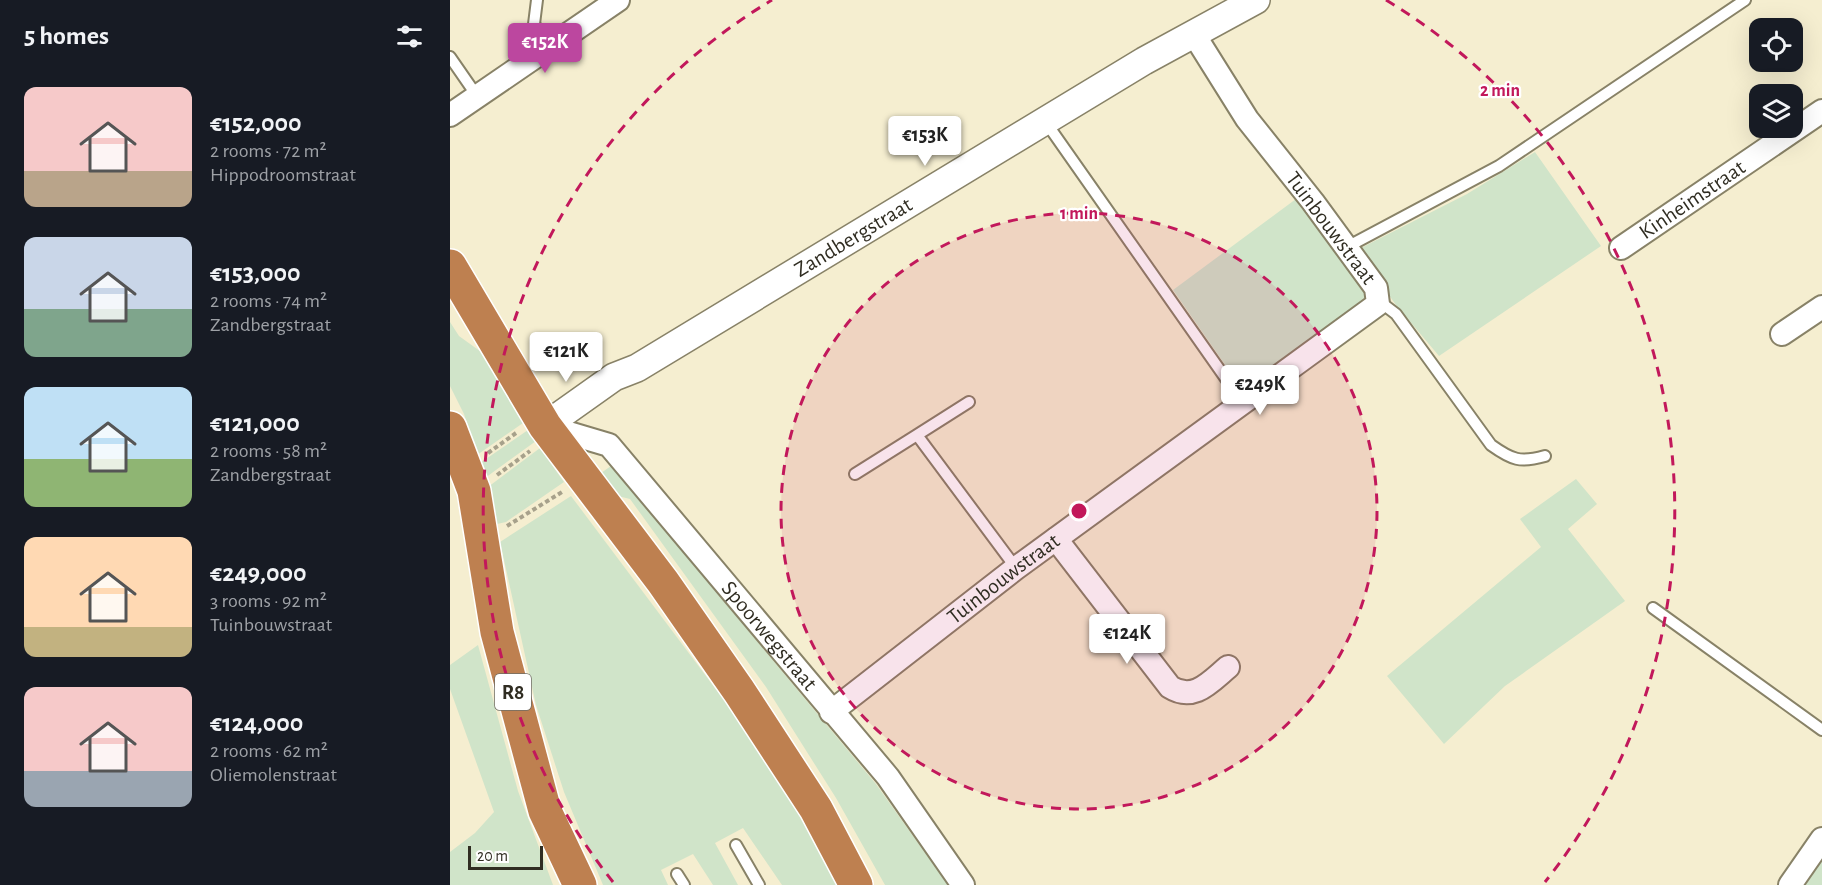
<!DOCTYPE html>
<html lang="en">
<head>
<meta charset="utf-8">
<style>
  :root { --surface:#171b24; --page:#20242c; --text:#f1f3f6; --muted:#9ea1a6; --accent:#bc479f }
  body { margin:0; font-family:"Alegreya Sans",sans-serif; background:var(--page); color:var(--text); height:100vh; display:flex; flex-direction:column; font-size:22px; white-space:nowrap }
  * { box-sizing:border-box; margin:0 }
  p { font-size:20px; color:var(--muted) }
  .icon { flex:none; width:33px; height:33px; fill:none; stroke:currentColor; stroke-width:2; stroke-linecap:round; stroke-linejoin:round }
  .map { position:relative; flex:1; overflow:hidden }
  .panel { display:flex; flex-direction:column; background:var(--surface); width:450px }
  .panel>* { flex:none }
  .tools { position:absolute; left:1299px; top:18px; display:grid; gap:12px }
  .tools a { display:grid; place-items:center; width:54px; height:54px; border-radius:12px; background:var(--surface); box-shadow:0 6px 24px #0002; font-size:30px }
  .scale { position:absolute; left:18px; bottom:15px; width:75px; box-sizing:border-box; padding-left:6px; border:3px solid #302d22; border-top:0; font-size:16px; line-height:21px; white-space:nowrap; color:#302d22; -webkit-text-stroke:4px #fff; paint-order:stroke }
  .price { position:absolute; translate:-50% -51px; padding:0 14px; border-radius:6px; background:#fff; color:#222; font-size:20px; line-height:39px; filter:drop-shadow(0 2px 3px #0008) }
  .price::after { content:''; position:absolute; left:50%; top:36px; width:18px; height:14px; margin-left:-9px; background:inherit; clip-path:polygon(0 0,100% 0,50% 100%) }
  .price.active { background:var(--accent); color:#fff }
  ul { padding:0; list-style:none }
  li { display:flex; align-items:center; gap:18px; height:150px; padding:0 24px }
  li span { display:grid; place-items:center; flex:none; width:168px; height:120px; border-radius:12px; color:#555 }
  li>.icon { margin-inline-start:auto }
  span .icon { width:72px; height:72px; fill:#fffc; stroke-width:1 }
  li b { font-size:26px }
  h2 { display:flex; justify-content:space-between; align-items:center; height:72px; padding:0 24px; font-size:26px }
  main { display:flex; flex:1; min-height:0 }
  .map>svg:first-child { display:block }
</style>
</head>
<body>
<main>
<section class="panel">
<h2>5 homes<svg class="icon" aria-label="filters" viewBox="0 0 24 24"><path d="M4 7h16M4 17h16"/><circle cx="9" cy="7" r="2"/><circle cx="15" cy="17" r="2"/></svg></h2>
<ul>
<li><span style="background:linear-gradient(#f6c9c9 70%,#b9a48a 0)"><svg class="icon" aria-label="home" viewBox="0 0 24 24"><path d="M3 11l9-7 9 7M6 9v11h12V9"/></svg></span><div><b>€152,000</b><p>2 rooms · 72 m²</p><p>Hippodroomstraat</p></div></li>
<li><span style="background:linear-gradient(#c9d6e8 60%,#7fa58c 0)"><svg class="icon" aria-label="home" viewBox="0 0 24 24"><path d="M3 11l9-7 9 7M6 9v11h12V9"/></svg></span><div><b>€153,000</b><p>2 rooms · 74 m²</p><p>Zandbergstraat</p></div></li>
<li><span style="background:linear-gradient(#bfe0f5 60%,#8fb573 0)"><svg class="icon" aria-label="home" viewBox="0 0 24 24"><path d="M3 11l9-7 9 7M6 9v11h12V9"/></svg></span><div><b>€121,000</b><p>2 rooms · 58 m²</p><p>Zandbergstraat</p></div></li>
<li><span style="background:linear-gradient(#ffd9b3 75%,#c2b280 0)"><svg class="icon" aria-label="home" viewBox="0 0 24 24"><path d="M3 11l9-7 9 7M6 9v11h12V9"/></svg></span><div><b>€249,000</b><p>3 rooms · 92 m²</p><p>Tuinbouwstraat</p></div></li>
<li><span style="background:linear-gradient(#f6c9c9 70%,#9aa5b1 0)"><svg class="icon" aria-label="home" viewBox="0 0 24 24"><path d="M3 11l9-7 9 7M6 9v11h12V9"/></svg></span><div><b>€124,000</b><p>2 rooms · 62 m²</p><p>Oliemolenstraat</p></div></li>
</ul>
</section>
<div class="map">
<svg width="1372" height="885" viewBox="0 0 1372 885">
  <rect width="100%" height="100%" fill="#f5eed0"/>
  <path fill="#d0e4c9" d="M1085,152L1151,246L989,356L946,305L907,250L1017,194Z
    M850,196L921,296L796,395L723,290Z
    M0,322L9,336L34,354L73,423L27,455L14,414L0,386Z
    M78,430L86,441L35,478L30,463Z
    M90,448L114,482L56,522L47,524L38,487Z
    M161,466L426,784L498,885H435L386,798L316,687L180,499L168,496L151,473Z
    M1126,479L1147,504L1118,529L1175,601L1055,686L994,744L937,676L1091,547L1070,519Z
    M121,496L301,736L359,831L387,885H332L293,828L265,843L288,885H263L243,854L211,870L218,885H153L114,792L86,705L50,542Z
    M28,645L68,791L103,885H0V852L25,833L44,812L0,689V665Z
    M1372,851V885H1348Z"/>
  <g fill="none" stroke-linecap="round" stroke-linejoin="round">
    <defs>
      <path id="service" d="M87,0L84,24L100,47
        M0,57L27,96
        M595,121L793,403
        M897,247L1049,166L1295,0
        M929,301L946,314L1041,445C1062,460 1070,463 1095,456
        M467,435L519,402
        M405,474L467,435L566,568
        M1203,608L1372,730
        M286,845L309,885
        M227,874L234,885"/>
      <g id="minor">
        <path d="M0,115L168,0"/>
        <path id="s1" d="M1171,248L1372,111"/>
        <path d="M1332,334L1372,307"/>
        <path id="s2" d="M95,426L159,445L438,777L513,885"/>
        <path d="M606,539L720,687C744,702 760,682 778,667"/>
        <path id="s3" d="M381,712L566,568L928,304L926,288L863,202L797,119L745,36"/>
        <path d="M1340,885L1372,839"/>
      </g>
      <g id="tertiary">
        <path id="s4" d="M95,426L164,377L187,368L694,61L806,0"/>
      </g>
      <path id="motorway" d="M0,266L95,426L213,582L289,691L366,809L406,885
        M0,428L24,491L47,632L95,811L130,885"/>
    </defs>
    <use href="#service" stroke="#888267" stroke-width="14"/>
    <use href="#minor" stroke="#888267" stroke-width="26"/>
    <use href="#tertiary" stroke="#888267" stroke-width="30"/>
    <use href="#motorway" stroke="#fff" stroke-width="36"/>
    <path stroke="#a7a18b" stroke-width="4" stroke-dasharray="4.5 3" stroke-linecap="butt" d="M38,453L66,433
      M47,475L80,451
      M57,526L112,492"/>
    <use href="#service" stroke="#fff" stroke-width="10"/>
    <use href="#minor" stroke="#fff" stroke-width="22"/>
    <use href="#tertiary" stroke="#fff" stroke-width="27"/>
    <use href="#motorway" stroke="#be8050" stroke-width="33"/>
  </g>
  <circle cx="629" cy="511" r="298" fill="#c2185b" fill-opacity=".12"/>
  <g fill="none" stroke="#c2185b" stroke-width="3" stroke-dasharray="10 8">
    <circle cx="629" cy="511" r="298"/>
    <path d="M163 882A596 596 0 0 1 322 0M936 0A596 596 0 0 1 1095 882"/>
  </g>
  <g text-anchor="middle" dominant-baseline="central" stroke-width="4.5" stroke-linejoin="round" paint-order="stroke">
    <rect fill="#fff" stroke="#6e6c64" stroke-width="1.5" x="45" y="674" width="36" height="36" rx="4.5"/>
    <g font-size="21" font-weight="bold" fill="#302d22">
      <text x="63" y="692">R8</text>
    </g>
    <g font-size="22" fill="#302d22" stroke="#fff">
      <text stroke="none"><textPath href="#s1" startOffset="86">Kinheimstraat</textPath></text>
      <text transform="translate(881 228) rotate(53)">Tuinbouwstraat</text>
      <text stroke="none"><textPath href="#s4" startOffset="362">Zandbergstraat</textPath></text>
      <text stroke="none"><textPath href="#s3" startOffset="218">Tuinbouwstraat</textPath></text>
      <text stroke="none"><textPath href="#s2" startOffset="316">Spoorwegstraat</textPath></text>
    </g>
  </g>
  <circle cx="629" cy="511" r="9" fill="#c2185b" stroke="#fff" stroke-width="3"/>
  <g font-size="18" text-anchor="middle" font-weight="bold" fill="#c2185b" stroke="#fff" stroke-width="4.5" stroke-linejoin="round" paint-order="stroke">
    <text x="1050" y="96">2 min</text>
    <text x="629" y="219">1 min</text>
  </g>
</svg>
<div class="tools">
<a><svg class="icon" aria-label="locate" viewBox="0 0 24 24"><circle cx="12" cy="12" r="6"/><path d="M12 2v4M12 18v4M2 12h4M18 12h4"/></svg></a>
<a><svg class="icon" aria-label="layers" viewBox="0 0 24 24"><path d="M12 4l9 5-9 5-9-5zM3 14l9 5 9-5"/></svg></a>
</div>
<div class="scale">20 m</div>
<b class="price active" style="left:95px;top:74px">€152K</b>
<b class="price" style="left:475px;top:167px">€153K</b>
<b class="price" style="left:116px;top:383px">€121K</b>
<b class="price" style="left:810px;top:416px">€249K</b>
<b class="price" style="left:677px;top:665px">€124K</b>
</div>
</main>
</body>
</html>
